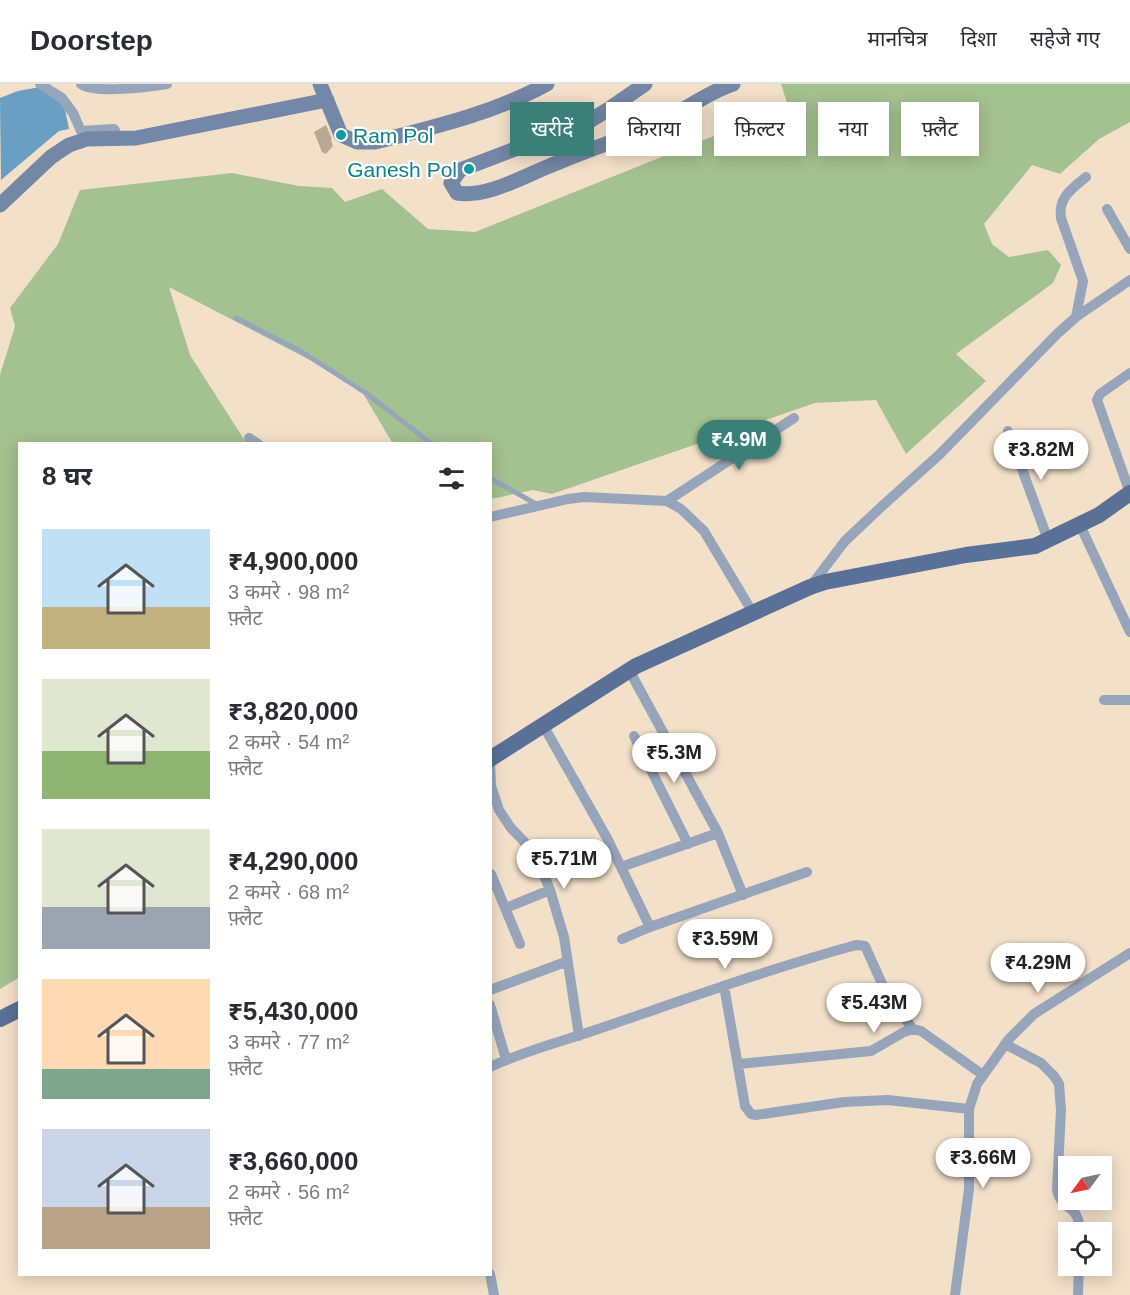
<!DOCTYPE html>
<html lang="hi">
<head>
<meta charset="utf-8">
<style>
  :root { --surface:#fff; --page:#f2f2f3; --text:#2b2b33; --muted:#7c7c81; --line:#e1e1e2; --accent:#3a8079 }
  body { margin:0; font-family:Arial,"Noto Sans Devanagari",sans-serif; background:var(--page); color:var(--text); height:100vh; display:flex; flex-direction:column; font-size:22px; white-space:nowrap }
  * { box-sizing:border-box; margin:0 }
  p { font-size:20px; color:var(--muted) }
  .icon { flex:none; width:33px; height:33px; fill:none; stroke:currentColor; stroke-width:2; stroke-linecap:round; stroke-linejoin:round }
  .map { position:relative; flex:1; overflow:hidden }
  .drawer { position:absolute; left:18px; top:358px; width:474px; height:834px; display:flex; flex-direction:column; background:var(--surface); border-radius:0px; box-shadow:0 3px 15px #0003 }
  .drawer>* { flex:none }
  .top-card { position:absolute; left:510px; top:18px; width:530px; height:54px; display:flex; gap:12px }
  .needle { width:39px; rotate:237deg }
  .tools { position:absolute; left:1058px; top:1072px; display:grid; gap:12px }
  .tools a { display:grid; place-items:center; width:54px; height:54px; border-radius:0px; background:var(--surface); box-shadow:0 3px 15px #0003; font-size:30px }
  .price { position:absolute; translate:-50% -51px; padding:0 14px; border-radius:21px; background:#fff; color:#222; font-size:20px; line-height:39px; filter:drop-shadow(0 2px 3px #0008) }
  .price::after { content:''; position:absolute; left:50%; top:36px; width:18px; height:14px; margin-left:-9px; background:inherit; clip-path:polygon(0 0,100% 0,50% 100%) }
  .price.active { background:var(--accent); color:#fff }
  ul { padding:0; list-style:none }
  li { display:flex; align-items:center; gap:18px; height:150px; padding:0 24px }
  li span { display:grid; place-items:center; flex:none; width:168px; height:120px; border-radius:0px; color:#555 }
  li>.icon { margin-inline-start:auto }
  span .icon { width:72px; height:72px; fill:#fffc; stroke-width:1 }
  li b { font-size:26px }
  h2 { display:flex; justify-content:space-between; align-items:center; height:72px; padding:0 24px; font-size:26px }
  .pill { padding:0 21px; border-radius:0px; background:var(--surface); box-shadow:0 3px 15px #0003; font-size:21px; line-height:54px }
  .pill.active { background:var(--accent); color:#fff }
  header { display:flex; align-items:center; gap:36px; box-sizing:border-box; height:84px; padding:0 30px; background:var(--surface); border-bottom:2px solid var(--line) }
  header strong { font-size:28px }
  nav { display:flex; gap:33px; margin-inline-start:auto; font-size:21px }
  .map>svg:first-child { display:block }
</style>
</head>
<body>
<header>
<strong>Doorstep</strong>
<nav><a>मानचित्र</a><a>दिशा</a><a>सहेजे गए</a></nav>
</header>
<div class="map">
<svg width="1130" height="1211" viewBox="0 0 1130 1211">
  <rect width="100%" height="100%" fill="#f2e0c9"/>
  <path fill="#a4c190" d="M781,0H1130V38L1099,55L1060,90L1032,81L984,140L992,160L1009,173L1048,166L1061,181L1053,199L956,270L986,297L906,370L876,316L815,319L552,410L533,406L491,415L490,360H393L358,301L169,203L190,271L247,360H20V893L0,905V291L15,242L10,224L58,160L80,106L232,89L299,102L332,104L345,118L382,105L428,145L475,148L788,22Z"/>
  <path fill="#6a9fc4" d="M40,3L64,20L69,45L59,47L1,96L0,14L18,7Z"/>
  <path fill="#b9a992" d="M326,41L332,55L331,56L333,62L326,70L322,68L314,48Z"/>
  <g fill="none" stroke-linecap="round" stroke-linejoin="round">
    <path stroke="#97a5bb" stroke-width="5" d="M236,234L302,268L366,309L432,360
      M490,394L536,420"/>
    <path stroke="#97a5bb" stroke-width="10" d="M40,0L62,14L73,29L81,47L114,45L119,54
      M81,0C96,10 148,3 167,0
      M1107,125L1130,165
      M1076,233L1083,197L1061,134C1058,113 1072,105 1086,93
      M1008,347L1048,456
      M249,354L258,360
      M1130,409L1097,316L1100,310L1130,289
      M667,417L794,334
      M490,433L568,415L584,413L667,417L681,425L704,447L753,529
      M1080,441L1130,548
      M810,503L845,457L880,424L940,370L1057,250L1076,233L1130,196
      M629,586L718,749L743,811
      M1104,616H1130
      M543,641L607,754L650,843
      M634,652L688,760
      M490,677L491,702L499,726L511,744L535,769L550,806L564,853L579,952
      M621,783L718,749
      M491,790L520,860
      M506,824L550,806
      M622,855L650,843L807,788
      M724,902L745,1022L751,1030L756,1031L844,1018L888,1016L969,1025
      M490,906L568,877
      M490,921L506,975
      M1005,960L1041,979L1054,992L1059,1000L1061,1026L1057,1106C1063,1130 1079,1117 1080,1149
      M739,980L871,967L904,948L913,945L921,947L983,991
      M490,983C528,965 568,956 607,942C689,914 772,884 856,861L865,862L888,913L913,945
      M490,1190L494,1211
      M955,1211L969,1105V1025L977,1000L1009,955L1034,930L1130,869
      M1078,1211L1079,1182"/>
    <path stroke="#7387a6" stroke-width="15" d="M320,0L341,51L357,58H375C434,43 494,29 547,0
      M645,0L609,25L581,42L557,49L460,86L451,99L457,109C489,114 527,90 557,79C592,64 629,53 664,36C687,25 708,8 733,0
      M0,121L51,73L69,61L87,55L136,54L327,16"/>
    <path stroke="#597197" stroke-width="16" d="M490,675L636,582L810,503L825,498L966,471L1035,462L1099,431L1130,409
      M0,935L20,925"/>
  </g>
  <g fill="#0f9aa8" stroke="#fff" stroke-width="2">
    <circle cx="341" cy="51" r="6"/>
    <circle cx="469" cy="85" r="6"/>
  </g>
  <g text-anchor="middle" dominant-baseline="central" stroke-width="4.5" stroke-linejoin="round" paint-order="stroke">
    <g font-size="21" fill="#0d838f" stroke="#fff" text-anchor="start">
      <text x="353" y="51">Ram Pol</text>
      <text x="457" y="85" text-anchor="end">Ganesh Pol</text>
    </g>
  </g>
</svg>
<div class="tools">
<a><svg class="needle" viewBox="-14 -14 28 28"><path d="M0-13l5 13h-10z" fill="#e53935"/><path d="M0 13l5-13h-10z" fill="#7c7c81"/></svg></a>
<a><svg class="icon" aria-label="locate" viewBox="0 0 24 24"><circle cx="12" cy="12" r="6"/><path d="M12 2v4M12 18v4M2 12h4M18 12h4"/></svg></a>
</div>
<b class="price active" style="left:739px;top:387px">₹4.9M</b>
<b class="price" style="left:1041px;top:397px">₹3.82M</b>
<b class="price" style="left:674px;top:700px">₹5.3M</b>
<b class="price" style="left:564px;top:806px">₹5.71M</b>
<b class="price" style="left:725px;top:886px">₹3.59M</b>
<b class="price" style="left:1038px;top:910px">₹4.29M</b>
<b class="price" style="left:874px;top:950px">₹5.43M</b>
<b class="price" style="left:983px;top:1105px">₹3.66M</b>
<div class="top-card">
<a class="pill active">खरीदें</a>
<a class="pill">किराया</a>
<a class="pill">फ़िल्टर</a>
<a class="pill">नया</a>
<a class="pill">फ़्लैट</a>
</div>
<section class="drawer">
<h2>8 घर<svg class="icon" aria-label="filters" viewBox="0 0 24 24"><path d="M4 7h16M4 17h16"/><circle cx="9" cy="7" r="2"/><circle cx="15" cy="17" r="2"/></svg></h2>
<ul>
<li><span style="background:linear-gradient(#bfe0f5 65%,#c2b280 0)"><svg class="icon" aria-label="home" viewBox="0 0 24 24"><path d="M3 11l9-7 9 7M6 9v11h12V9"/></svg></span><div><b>₹4,900,000</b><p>3 कमरे · 98 m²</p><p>फ़्लैट</p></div></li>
<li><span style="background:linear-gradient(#dfe7d0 60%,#8fb573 0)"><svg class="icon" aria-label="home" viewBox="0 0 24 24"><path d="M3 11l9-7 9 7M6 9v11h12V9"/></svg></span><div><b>₹3,820,000</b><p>2 कमरे · 54 m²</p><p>फ़्लैट</p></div></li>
<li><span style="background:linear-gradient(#dfe7d0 65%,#9aa5b1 0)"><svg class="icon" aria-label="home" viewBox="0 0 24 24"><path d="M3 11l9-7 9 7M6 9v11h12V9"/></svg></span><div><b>₹4,290,000</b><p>2 कमरे · 68 m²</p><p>फ़्लैट</p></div></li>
<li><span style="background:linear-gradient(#ffd9b3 75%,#7fa58c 0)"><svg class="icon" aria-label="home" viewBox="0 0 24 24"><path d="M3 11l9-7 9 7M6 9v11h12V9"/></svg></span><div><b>₹5,430,000</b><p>3 कमरे · 77 m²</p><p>फ़्लैट</p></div></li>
<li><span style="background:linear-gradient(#c9d6e8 65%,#b9a48a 0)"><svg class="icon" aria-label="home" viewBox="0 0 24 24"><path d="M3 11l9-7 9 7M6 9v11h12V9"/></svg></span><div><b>₹3,660,000</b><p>2 कमरे · 56 m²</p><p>फ़्लैट</p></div></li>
</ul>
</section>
</div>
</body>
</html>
